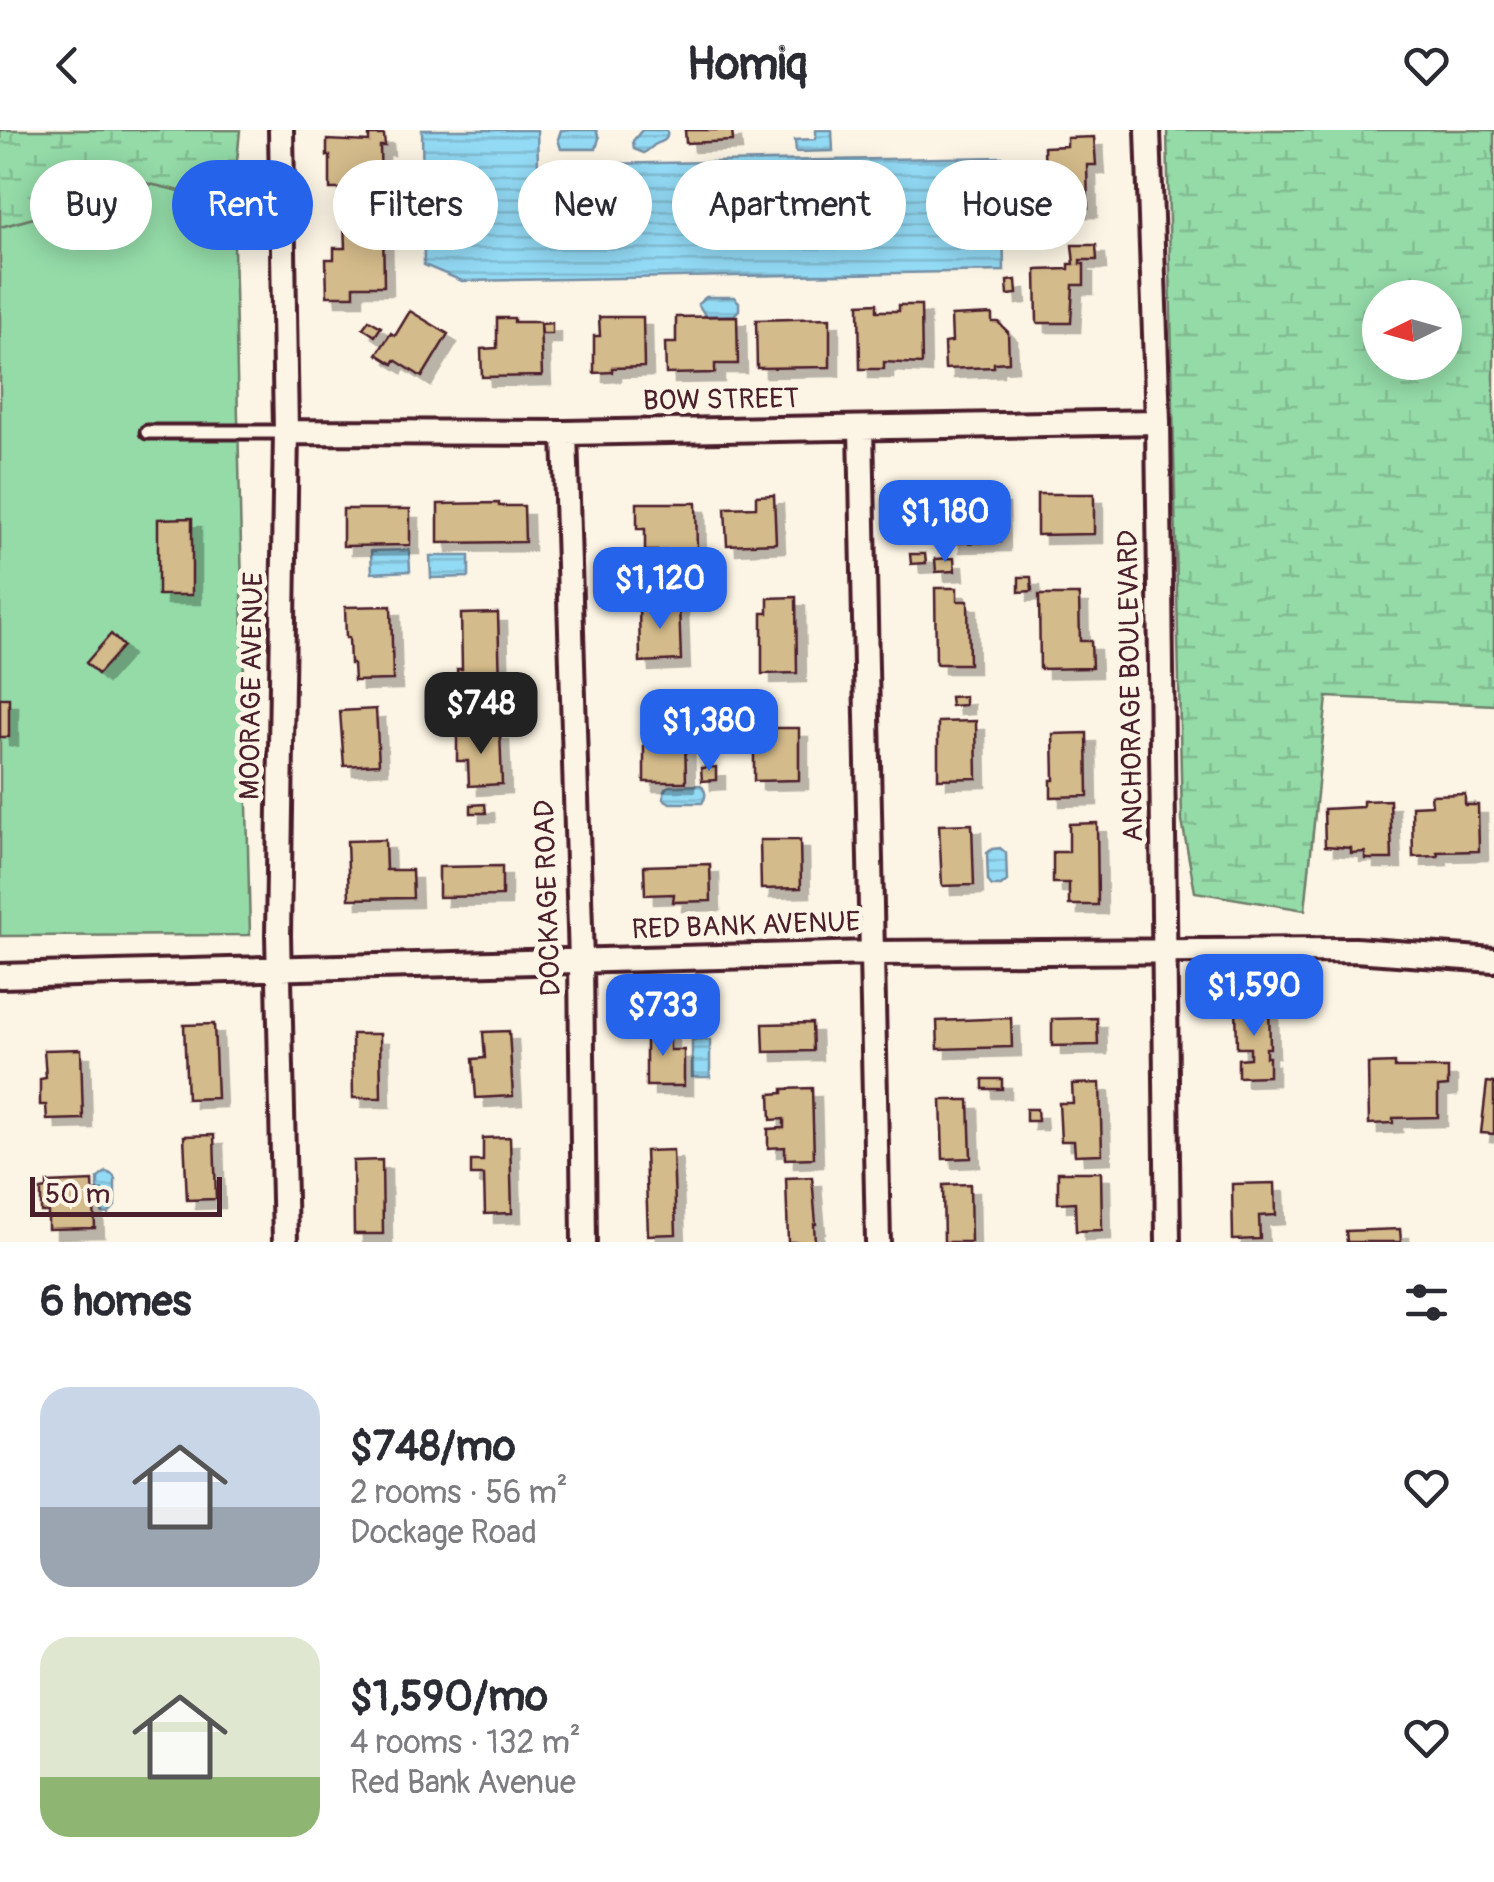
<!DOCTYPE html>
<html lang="en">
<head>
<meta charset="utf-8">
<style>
  :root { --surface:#fff; --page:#f2f2f3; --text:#2b2b33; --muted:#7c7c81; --accent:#2563eb }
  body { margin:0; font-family:Pangolin,sans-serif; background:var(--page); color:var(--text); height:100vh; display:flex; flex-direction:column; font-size:38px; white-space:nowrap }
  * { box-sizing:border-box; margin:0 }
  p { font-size:32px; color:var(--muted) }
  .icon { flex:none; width:55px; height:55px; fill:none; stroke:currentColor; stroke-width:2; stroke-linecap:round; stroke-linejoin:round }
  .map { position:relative; height:1112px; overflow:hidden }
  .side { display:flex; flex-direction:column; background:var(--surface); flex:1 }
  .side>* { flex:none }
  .hud { position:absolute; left:30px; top:30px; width:1435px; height:90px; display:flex; gap:20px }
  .needle { width:65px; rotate:265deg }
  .tools { position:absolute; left:1362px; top:150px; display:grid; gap:20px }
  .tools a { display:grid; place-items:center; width:100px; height:100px; border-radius:50%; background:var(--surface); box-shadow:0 5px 25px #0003; font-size:50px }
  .scale { position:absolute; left:30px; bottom:25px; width:192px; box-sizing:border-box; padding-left:10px; border:5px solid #4a1f2b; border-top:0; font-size:28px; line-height:35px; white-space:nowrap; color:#4a1f2b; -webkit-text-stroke:8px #fcf5e5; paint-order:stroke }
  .price { position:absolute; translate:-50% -85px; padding:0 22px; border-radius:20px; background:var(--accent); color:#fff; font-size:32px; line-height:65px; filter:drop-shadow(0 2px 5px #0008) }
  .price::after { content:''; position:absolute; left:50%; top:60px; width:30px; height:22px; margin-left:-15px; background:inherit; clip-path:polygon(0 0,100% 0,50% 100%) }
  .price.selected { background:#222; color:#fff }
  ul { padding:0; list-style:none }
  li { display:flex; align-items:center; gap:30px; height:250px; padding:0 40px }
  li span { display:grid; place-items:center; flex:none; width:280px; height:200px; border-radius:30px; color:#555 }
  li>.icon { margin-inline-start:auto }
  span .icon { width:120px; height:120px; fill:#fffc; stroke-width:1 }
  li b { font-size:42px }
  h2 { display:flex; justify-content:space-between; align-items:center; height:120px; padding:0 40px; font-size:42px }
  .pill { padding:0 35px; border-radius:45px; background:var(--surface); box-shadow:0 5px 25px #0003; font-size:35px; line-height:90px }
  .pill.selected { background:var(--accent); color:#fff }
  header { display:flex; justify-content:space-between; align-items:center; height:130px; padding:0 40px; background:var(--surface); font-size:45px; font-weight:700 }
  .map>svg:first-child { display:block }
</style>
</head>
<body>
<header><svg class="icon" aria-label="back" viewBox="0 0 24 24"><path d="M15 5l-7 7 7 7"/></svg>Homiq<svg class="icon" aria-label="heart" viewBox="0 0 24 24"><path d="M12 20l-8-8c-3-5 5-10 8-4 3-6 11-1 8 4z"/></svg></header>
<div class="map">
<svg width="1494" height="1112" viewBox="0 0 1494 1112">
  <defs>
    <pattern id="wetland-marsh" width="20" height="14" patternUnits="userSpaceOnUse" patternTransform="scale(2.5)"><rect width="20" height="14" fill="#94dba8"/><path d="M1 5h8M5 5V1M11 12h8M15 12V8" fill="none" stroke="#81bc91"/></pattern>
    <pattern id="water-rules" width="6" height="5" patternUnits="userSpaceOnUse" patternTransform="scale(2.5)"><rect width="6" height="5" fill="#93daf5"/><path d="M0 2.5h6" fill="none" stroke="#80bbd2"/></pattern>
    <filter id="shadow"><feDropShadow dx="9" dy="9" stdDeviation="0" flood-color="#0004"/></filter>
  </defs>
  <rect width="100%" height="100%" fill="#fcf5e5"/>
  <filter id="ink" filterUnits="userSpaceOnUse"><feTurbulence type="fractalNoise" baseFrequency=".01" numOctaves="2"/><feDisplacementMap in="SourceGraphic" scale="20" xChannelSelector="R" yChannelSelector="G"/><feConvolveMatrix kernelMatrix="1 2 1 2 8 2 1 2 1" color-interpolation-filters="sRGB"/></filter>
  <g filter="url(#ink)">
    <path fill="#94dba8" stroke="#6f7d6a" stroke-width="2.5" d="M67,35L233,73L250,805L0,806V97L63,80Z"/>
    <path fill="url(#wetland-marsh)" stroke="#6f7d6a" stroke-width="2.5" fill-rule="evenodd" d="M0,0H240L233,73L67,35L63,80L0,97Z
      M1167,0H1494V575L1327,567L1305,780L1195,762L1182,691ZM1380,168H1445V232H1380Z"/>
    <path fill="url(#water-rules)" stroke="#768fa4" stroke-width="2.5" d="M422,0H537L538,35L1002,27L1004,141L462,151L424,135Z
      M561,0H596L599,8L596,19H561L558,9Z
      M642,0H667C669,14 659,10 652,17C649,19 647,21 644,23L634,19L633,11Z
      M816,0H832L833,21L796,22L795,10L816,9Z
      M706,167H734L739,172V180L734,185H705L698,174Z
      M409,420L410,441L372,443L371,421Z
      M430,426H469V447L431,448Z
      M701,655C706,662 707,666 702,673H670L664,669V661L669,656Z
      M1000,718L1006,723L1007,751L1001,756H992L988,751L987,723L992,719Z
      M692,910H710V947H692Z
      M106,1042L113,1045L115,1049V1076L108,1084L103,1083L98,1076V1048Z"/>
    <path fill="#d4bb8b" stroke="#4a1f2b" stroke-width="2.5" filter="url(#shadow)" d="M685,0H732L733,11L686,13Z
      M369,5H384L385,16H380L381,59H330V26H327V10L369,12Z
      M1094,7L1096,35H1087L1088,78L1046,79L1044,17L1067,16V8Z
      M344,91H383L384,156H354V166H327L326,129H334V118H345Z
      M1072,115H1096L1097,130H1080V134H1084V155H1073L1071,193H1037L1036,140L1069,139V134H1074Z
      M1016,150L1017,164L1008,165L1007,151Z
      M877,173V181H899V175H921L922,234L884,232V239H860L859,174Z
      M410,181L448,204L422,247L395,230L393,234L377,224L391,203L395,206Z
      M992,184V192H998L1008,202L1009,232L994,233V237L945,239L944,213L952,212L951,186Z
      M737,186L738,234H715V243L666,244L665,213H676V187Z
      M599,187H643L644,237L612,238V242L594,243V206H600Z
      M497,188H514V192H540L542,246L482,247L481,219L497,218Z
      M830,188V237L757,238L756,190Z
      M369,190L381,197L375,206L363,198Z
      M552,193V204H542L541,194Z
      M1037,364H1094V404L1037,405Z
      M774,365L776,413L727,415L725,378L756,377V366Z
      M1000,365L1001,412L951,413L950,374H982V366Z
      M499,373V376H524L525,412L438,413V374Z
      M637,373H696L697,421H645V399H637Z
      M343,379H410V415L343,416Z
      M192,388V465H158V389Z
      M910,424H925L926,433L911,434Z
      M954,428L955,441L936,442L935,429Z
      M1019,447H1031L1032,461L1019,462Z
      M935,458H957V471H968L969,534H936Z
      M1039,465H1079L1080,511H1091L1092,538L1040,539Z
      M796,467L797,543L762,544V483H768V468Z
      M679,473L681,530L640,532L639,474Z
      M391,476L393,550L354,551L353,534H350L349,508H346L345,477Z
      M498,483L500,555L458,556L457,539H462L461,484Z
      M111,504L123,516L98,544L86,533Z
      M965,566V575L951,576L950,567Z
      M0,568H9V607H0Z
      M376,579L379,634L344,636L340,581Z
      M976,591L977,648L938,649V592Z
      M765,598H799V650L754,651V610H765Z
      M644,599H685L686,652H644Z
      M500,601L502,654L469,656L468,631H457V602Z
      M1087,603L1088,666L1051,667V650H1054L1053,604Z
      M716,637V650L702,651L701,638Z
      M1465,664V675H1478L1479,721L1437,722L1438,726L1413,727L1412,676L1432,675L1431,665Z
      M1390,670L1392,729H1365V722L1351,723V718L1325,716L1324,679L1363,677V671Z
      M485,674L486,683H471V675Z
      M1097,693L1098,775H1069V753H1053V722H1069V694Z
      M972,694L974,755L942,756L939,695Z
      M385,710L386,740H412L413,768L349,769L347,711Z
      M760,710H800L801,758L761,759Z
      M710,734L711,771L673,772L674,764L645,765L644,736Z
      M502,736V766L439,767V737Z
      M1236,875H1269L1270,918H1266V927H1269V946L1238,947V929L1250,928V918H1237Z
      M1011,888L1012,917L938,919L937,891Z
      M1097,888L1098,915L1052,916V889Z
      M812,893L813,921L764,922L763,894Z
      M214,894L217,968L187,969L184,895Z
      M646,896H670V920H684V956H646Z
      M509,901L513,966L476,968L473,929L485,928L483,902Z
      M352,904H380L381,968H353Z
      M81,919L83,989L47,990L46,975H40V949L46,948L44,920Z
      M1395,933V938H1448V956L1438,957V987L1393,988V993L1369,994L1368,934Z
      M983,949H1002V959H983Z
      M1487,952L1494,953V1004L1481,1003Z
      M1100,953L1102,1024L1075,1025L1074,1011H1061L1059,973H1073L1072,954Z
      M812,958L814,1028L785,1029V1017L768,1018V999L784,998V989L771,990L770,964L783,963V959Z
      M941,970H969L971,1028L943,1029Z
      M1026,979H1037L1038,991H1026Z
      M214,1005L216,1069L187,1070L184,1006Z
      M510,1007L512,1083L485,1084L484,1045H471V1031H483V1008Z
      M673,1020L676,1104L648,1105L645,1021Z
      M382,1030L383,1104H354L353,1031Z
      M1058,1042H1101L1102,1100L1076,1101L1075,1072L1058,1073Z
      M812,1047L816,1094H814L815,1112H788L786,1048Z
      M93,1051L95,1098L48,1099V1082H41V1060L47,1059V1053Z
      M1275,1053L1276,1085L1259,1086L1260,1109L1233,1110L1232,1054Z
      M970,1054L971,1112H944L943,1055Z
      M1400,1099L1401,1112H1347L1346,1101Z"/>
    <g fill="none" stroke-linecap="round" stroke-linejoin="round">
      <defs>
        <path id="lane" d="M147,302H286"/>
        <path id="street" d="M281,0L286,302L278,805L285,1112
          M1148,0L1158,292L1168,1112
          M861,298L878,1112
          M286,302L565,303L1158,292
          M565,303L581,831L584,1112
          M0,846L871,823L1355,820L1494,830"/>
      </defs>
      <use href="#lane" stroke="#4a1f2b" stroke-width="19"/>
      <use href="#street" stroke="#4a1f2b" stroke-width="30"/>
      <use href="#lane" stroke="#fcf5e5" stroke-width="11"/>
      <use href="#street" stroke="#fcf5e5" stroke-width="22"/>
    </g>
  </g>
  <g text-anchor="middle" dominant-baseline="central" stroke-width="10" stroke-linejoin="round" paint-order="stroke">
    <g font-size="28" fill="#4a1f2b" stroke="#fcf5e5">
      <text transform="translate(721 270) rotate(-1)">BOW STREET</text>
      <text transform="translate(252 556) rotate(-89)">MOORAGE AVENUE</text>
      <text transform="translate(1131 556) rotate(-91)">ANCHORAGE BOULEVARD</text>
      <text transform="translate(548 768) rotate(-92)">DOCKAGE ROAD</text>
      <text transform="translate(746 796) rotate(-2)">RED BANK AVENUE</text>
    </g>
  </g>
</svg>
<div class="tools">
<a><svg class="needle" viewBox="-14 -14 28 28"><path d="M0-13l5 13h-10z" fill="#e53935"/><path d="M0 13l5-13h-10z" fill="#7c7c81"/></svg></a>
</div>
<div class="scale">50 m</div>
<b class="price" style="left:945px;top:435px">$1,180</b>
<b class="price" style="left:660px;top:502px">$1,120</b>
<b class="price selected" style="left:481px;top:627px">$748</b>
<b class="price" style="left:709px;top:644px">$1,380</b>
<b class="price" style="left:1254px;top:909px">$1,590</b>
<b class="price" style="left:663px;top:929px">$733</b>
<div class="hud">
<a class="pill">Buy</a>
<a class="pill selected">Rent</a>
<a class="pill">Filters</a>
<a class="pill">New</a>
<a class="pill">Apartment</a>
<a class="pill">House</a>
</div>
</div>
<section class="side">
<h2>6 homes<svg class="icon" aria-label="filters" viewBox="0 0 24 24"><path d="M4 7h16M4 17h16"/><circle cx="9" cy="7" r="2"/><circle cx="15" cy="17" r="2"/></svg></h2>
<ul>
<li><span style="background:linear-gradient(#c9d6e8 60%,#9aa5b1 0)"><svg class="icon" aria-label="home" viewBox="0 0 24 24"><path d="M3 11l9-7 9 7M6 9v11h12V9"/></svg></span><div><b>$748/mo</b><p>2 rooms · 56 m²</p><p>Dockage Road</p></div><svg class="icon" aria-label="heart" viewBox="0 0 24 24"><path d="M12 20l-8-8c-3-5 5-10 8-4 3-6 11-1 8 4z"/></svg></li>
<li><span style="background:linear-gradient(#dfe7d0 70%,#8fb573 0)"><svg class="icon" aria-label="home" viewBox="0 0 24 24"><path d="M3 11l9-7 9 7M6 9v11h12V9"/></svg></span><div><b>$1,590/mo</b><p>4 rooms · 132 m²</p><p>Red Bank Avenue</p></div><svg class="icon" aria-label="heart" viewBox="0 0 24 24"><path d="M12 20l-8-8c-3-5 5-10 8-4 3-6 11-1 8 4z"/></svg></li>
</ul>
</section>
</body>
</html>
